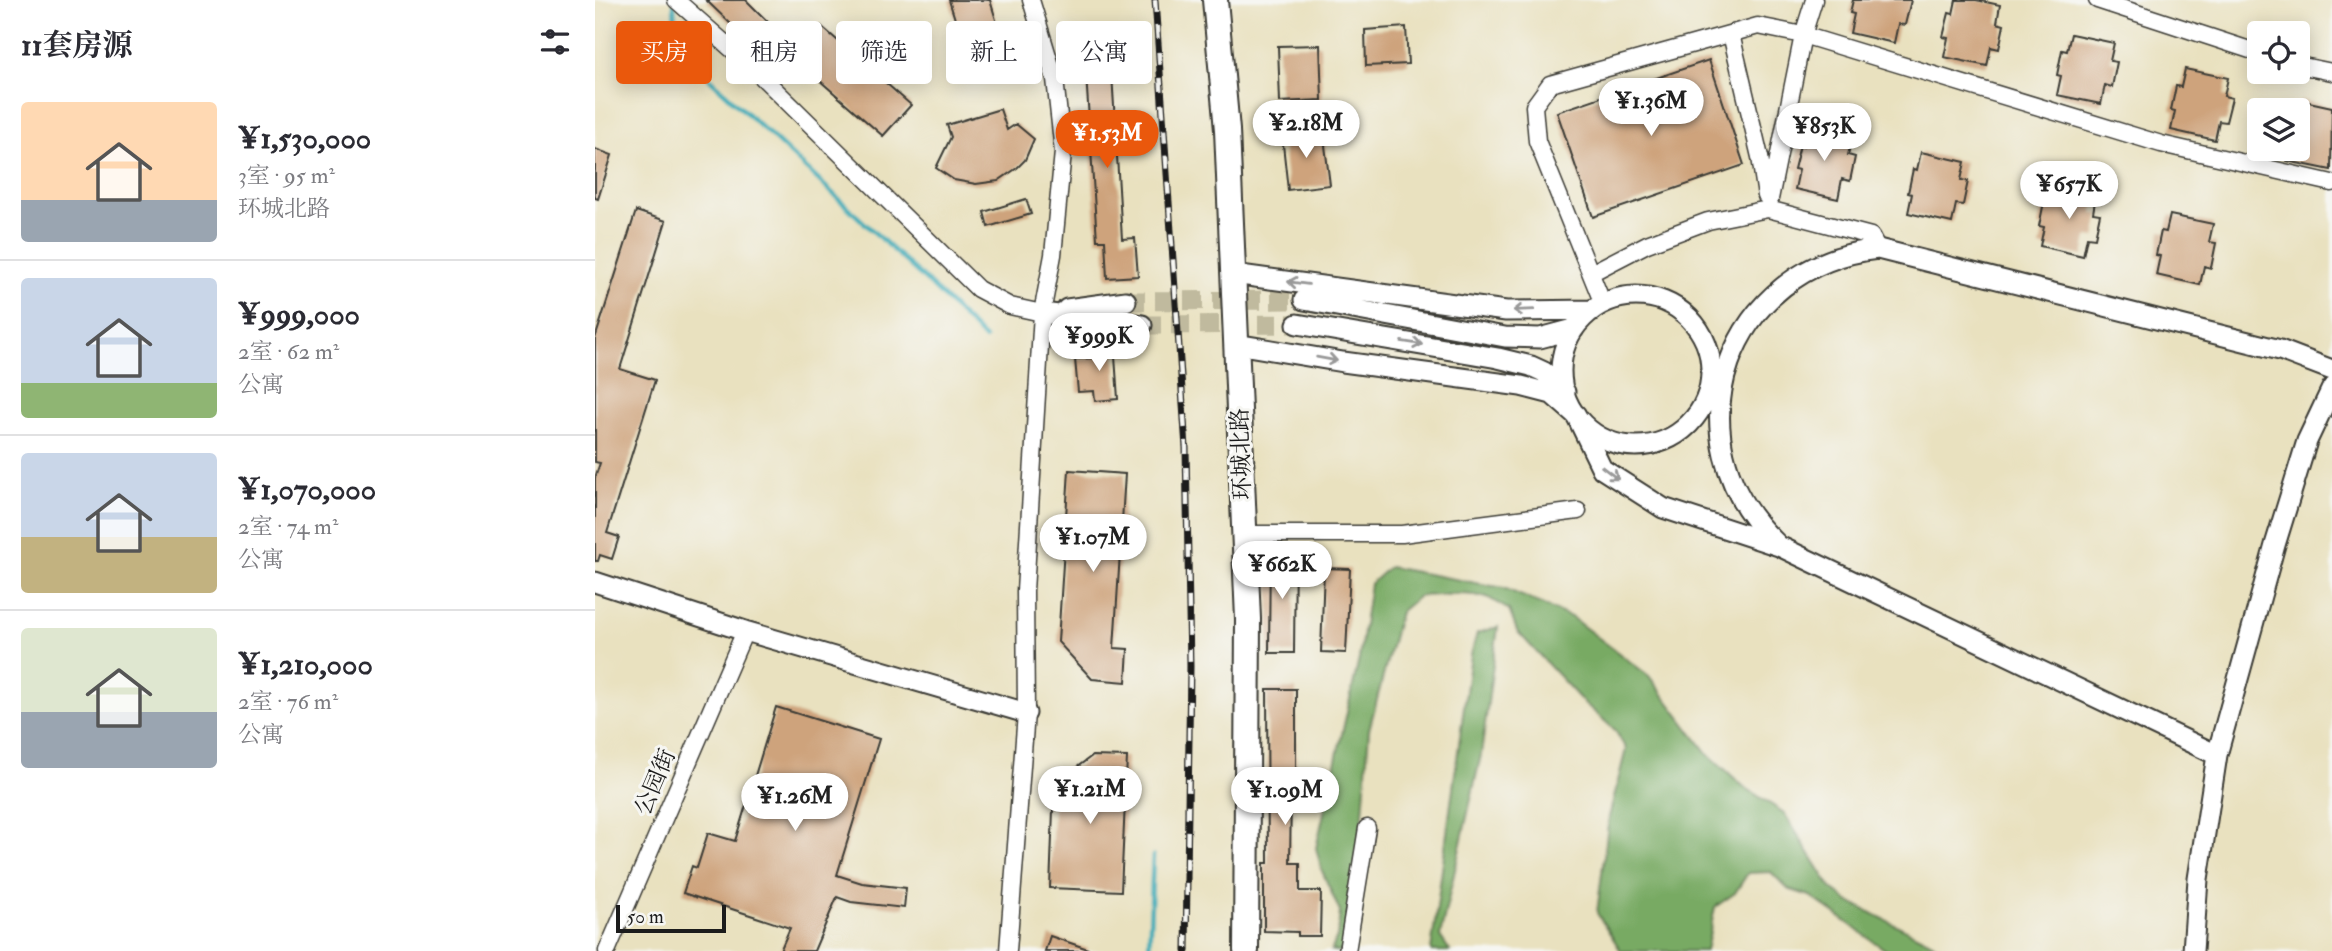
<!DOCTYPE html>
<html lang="zh">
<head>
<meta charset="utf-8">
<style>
  :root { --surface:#fff; --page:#f7f7f7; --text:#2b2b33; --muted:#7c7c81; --line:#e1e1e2; --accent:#ea580c }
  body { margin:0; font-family:"IM FELL Double Pica","Noto Serif SC",serif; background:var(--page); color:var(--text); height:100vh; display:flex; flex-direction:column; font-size:26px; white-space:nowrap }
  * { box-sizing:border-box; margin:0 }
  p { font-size:23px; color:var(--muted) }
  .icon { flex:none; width:38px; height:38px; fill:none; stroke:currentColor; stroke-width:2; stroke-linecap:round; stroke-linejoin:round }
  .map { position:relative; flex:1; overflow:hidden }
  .side { display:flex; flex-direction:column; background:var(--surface); width:595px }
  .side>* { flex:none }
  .banner { position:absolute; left:21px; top:21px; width:665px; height:63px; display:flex; gap:14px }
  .controls { position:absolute; left:1652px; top:21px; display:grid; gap:14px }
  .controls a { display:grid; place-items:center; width:63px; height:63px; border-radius:7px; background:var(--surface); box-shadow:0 4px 18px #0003; font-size:35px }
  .scale { position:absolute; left:21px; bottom:18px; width:110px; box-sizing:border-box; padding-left:7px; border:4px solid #1c1c1c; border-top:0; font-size:19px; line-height:24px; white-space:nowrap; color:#1c1c1c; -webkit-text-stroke:5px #f6f6f2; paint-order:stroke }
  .price { position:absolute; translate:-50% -60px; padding:0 16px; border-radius:24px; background:#fff; color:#222; font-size:23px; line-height:46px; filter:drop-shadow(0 2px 4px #0008) }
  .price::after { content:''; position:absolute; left:50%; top:42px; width:21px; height:16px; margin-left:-10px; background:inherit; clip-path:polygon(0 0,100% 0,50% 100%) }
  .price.current { background:var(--accent); color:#fff }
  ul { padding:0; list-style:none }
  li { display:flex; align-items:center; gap:21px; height:175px; padding:0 21px }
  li+li { border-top:2px solid var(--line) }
  li span { display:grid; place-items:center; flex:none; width:196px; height:140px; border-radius:7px; color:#555 }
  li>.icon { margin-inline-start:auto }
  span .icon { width:84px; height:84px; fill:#fffc; stroke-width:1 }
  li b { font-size:30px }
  h2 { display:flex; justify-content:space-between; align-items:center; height:84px; padding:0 21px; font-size:30px }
  .chip { padding:0 24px; border-radius:7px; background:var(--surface); box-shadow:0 4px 18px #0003; font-size:24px; line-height:63px }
  .chip.current { background:var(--accent); color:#fff }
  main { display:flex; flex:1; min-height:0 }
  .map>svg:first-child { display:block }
</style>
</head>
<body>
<main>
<section class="side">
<h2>11套房源<svg class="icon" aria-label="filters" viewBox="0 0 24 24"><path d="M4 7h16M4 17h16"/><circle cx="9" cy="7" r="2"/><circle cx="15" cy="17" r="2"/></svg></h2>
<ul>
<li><span style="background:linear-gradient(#ffd9b3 70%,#9aa5b1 0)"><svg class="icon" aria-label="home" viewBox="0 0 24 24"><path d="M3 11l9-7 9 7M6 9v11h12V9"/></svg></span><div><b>¥1,530,000</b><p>3室 · 95 m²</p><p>环城北路</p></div></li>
<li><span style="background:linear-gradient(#c9d6e8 75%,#8fb573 0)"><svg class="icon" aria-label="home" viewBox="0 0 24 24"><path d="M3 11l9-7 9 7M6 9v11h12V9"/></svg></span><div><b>¥999,000</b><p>2室 · 62 m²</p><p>公寓</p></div></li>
<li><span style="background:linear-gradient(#c9d6e8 60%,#c2b280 0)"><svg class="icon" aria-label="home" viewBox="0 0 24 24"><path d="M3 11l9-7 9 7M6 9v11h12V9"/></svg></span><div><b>¥1,070,000</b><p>2室 · 74 m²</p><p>公寓</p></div></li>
<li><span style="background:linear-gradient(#dfe7d0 60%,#9aa5b1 0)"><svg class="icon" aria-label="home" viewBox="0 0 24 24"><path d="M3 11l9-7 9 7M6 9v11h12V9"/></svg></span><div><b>¥1,210,000</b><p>2室 · 76 m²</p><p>公寓</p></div></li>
</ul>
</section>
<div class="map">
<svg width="1737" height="951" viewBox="0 0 1737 951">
  <rect width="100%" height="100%" fill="#f6f6f2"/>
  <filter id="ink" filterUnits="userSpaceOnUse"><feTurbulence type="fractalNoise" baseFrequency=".0143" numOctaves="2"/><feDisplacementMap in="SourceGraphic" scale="14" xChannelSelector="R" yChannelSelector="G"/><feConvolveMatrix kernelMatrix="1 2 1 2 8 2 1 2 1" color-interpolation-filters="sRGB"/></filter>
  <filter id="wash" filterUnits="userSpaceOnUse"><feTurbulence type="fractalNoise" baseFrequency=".00686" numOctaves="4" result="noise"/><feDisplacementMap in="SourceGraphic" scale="28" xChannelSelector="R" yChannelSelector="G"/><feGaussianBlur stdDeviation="1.57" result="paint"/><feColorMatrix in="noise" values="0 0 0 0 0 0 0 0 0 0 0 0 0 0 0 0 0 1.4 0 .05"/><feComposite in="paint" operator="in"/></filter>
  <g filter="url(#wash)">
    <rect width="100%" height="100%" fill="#e9e1bf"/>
    <path fill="#78aa64" stroke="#4a6340" stroke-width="2" d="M794,567L909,588L976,617L1054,676L1112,753L1148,786L1189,813L1236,888L1254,902L1354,951H1292L1215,896L1193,889L1176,872L1153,873L1140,893L1120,907L1111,951H1026L1002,913L1014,817L1031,749L1020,730L987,701L922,631L914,610L892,597L869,594L824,596L805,612L774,730L767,828L748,951H736L742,937L745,912L727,871L721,848L764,659L775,584Z
      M903,627L886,755L845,936L855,951H836L876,655L882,633Z"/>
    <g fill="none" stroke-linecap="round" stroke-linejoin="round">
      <path stroke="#3babb8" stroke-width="4.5" d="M79,4L80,27L100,65L337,286L390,339
        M554,951L558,856"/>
    </g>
    <g id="blocks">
      <path fill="#cea37b" d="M111,0H151L190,39L171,58Z
        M354,0H395L410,50L373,61Z
        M1258,0H1316L1310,25L1303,24L1299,43L1255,33L1259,14L1255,13Z
        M1361,0H1381L1405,5L1402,23L1409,25L1404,49L1396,47L1392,66L1349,57L1353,38L1348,37L1354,13L1358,14Z
        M226,26L316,105L288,136L199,58Z
        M811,27L813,64L771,66L770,30Z
        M1476,34L1519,43L1515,61L1522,62L1517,87L1510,85L1506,104L1462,95L1466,76L1462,75L1467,50L1472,51Z
        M725,45L727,100L685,102L683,46Z
        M516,57L527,239L540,238L543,276L512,278L510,240H502L490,59Z
        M1114,60L1149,165L998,217L962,112Z
        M1590,69L1633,78L1629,96L1637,98L1631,122L1624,121L1620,140L1576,130L1580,111L1576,110L1581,86L1586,87Z
        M1705,100L1737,107L1736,170L1692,161L1694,149H1703V110Z
        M405,109L412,130L421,124L439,139L430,160L422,168L403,181L381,184L359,180L341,168L356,137L352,125Z
        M1213,128L1257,138L1253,155L1260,157L1255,181L1247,179L1243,199L1200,189L1204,170L1199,169L1205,145L1209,146Z
        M728,130L735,185L693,190L687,135Z
        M0,149L17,155L3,199L0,198Z
        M1326,152L1370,162L1366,180L1373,181L1368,205L1361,204L1357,223L1313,213L1317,194L1313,193L1318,169L1322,170Z
        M1458,185L1501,195L1498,213L1505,214L1500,238L1492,237L1488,256L1445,246L1449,227L1444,226L1449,202L1454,203Z
        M431,199L436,214L393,227L389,212Z
        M41,211L71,221L25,369L60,380L12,533L24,537L17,559L5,555L3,561H0V478L5,463L0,462V339Z
        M1575,215L1618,224L1614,242L1621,243L1616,268L1609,266L1605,285L1561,275L1565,256L1561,255L1566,231L1571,232Z
        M519,342L523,399L500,401L499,391L483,392L480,359L497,358L496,344Z
        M474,470L530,474L519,648L533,649L531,682L497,679L463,642Z
        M675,549H700L699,653H674Z
        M729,568L755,569L751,653L726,652Z
        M672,689H701V794H696L695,863H705V891H726L725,936H703V932L669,931V863H673Z
        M181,707L284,739L242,875L267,883L311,888L309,908L256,902L242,897L219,951H185L195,928L88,893L97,866L102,868L113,833L140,841Z
        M497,756L532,757L526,891L455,888L459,784Z
        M455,936L493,949V951H450Z"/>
    </g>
  </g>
  <g filter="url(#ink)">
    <use href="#blocks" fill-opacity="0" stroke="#3b3a34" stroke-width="2"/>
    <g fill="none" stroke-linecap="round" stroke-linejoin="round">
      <path stroke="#c0ba9e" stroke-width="19" stroke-dasharray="19 10" stroke-linecap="butt" d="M531,301L709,300
        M547,325L702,324"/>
      <defs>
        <path id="minor" d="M81,0L159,69L383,289L415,306L447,313
          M1502,0L1664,53
          M1136,34L1165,157L1171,196
          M1703,65L1737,72
          M1173,209L1208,35L1219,0
          M996,273L1052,244L1113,221L1173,209L1276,236L1283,249
          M1008,304L942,141L939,106L955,84L1163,26L1208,35L1566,144L1737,183
          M649,534H807L983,511
          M12,951L150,631
          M413,951L431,713L430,591L447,313L458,255L468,152L460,79L436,0
          M752,951L772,828"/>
        <path id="tertiary" d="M638,274L911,311L997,310
          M966 371a75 75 0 1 1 150 0a75 75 0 1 1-150 0Z
          M709,300L910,337L945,338L979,329
          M472,309L531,301
          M447,313L547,325
          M702,324L903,358L936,366L949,372L970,392
          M641,344L748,362L926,386L957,394L981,415L1007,469L1068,508L1184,546L1622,755
          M1181,543C1070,438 1133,265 1283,249L1685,350L1737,370
          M0,582L150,631L431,713
          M1598,951L1603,879L1622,755L1680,545L1712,441L1737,388"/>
        <path id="primary" d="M620,0L632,130L653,619L651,951"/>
      </defs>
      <use href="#minor" stroke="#3b3a34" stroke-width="19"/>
      <use href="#tertiary" stroke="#3b3a34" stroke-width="23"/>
      <use href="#primary" stroke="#3b3a34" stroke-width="28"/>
      <use href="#minor" stroke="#fff" stroke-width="16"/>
      <use href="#tertiary" stroke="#fff" stroke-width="19"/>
      <use href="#primary" stroke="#fff" stroke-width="24"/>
      <defs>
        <path id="rail" d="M560,0L591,448L595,666L591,951"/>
      </defs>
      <use href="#rail" stroke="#1c1c1c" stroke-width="7"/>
      <use href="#rail" stroke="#f6f6f2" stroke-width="4.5" stroke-dasharray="13" stroke-linecap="butt"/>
    </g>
    <defs><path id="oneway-shaft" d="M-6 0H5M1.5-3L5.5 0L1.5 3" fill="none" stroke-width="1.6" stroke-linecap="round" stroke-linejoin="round" transform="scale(1.75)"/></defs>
    <g stroke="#999">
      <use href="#oneway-shaft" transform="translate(703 283) rotate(-172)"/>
      <use href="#oneway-shaft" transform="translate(929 310) rotate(178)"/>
      <use href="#oneway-shaft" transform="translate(817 343) rotate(9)"/>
      <use href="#oneway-shaft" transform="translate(732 359) rotate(10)"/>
      <use href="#oneway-shaft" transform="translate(1015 473) rotate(37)"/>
    </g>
  </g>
  <g text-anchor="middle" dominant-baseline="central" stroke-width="6" stroke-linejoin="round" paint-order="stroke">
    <g font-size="23" fill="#1c1c1c" stroke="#f6f6f2">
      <text transform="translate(646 454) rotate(-92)">环城北路</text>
      <text transform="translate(60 782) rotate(-67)">公园街</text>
    </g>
  </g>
</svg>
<div class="controls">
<a><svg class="icon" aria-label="locate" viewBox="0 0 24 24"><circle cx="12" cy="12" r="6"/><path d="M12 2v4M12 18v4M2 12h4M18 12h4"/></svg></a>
<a><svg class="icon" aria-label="layers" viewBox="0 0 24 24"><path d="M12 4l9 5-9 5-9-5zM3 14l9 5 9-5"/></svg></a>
</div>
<div class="scale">50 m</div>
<b class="price" style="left:1056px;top:138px">¥1.36M</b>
<b class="price" style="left:711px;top:160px">¥2.18M</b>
<b class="price" style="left:1229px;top:163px">¥853K</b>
<b class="price current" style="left:512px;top:170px">¥1.53M</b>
<b class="price" style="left:1474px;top:221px">¥657K</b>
<b class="price" style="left:504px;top:373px">¥999K</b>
<b class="price" style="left:498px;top:574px">¥1.07M</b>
<b class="price" style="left:687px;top:601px">¥662K</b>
<b class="price" style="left:495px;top:826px">¥1.21M</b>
<b class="price" style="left:690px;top:827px">¥1.09M</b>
<b class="price" style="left:200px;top:833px">¥1.26M</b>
<div class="banner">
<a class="chip current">买房</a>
<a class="chip">租房</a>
<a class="chip">筛选</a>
<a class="chip">新上</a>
<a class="chip">公寓</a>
</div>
</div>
</main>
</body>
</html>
